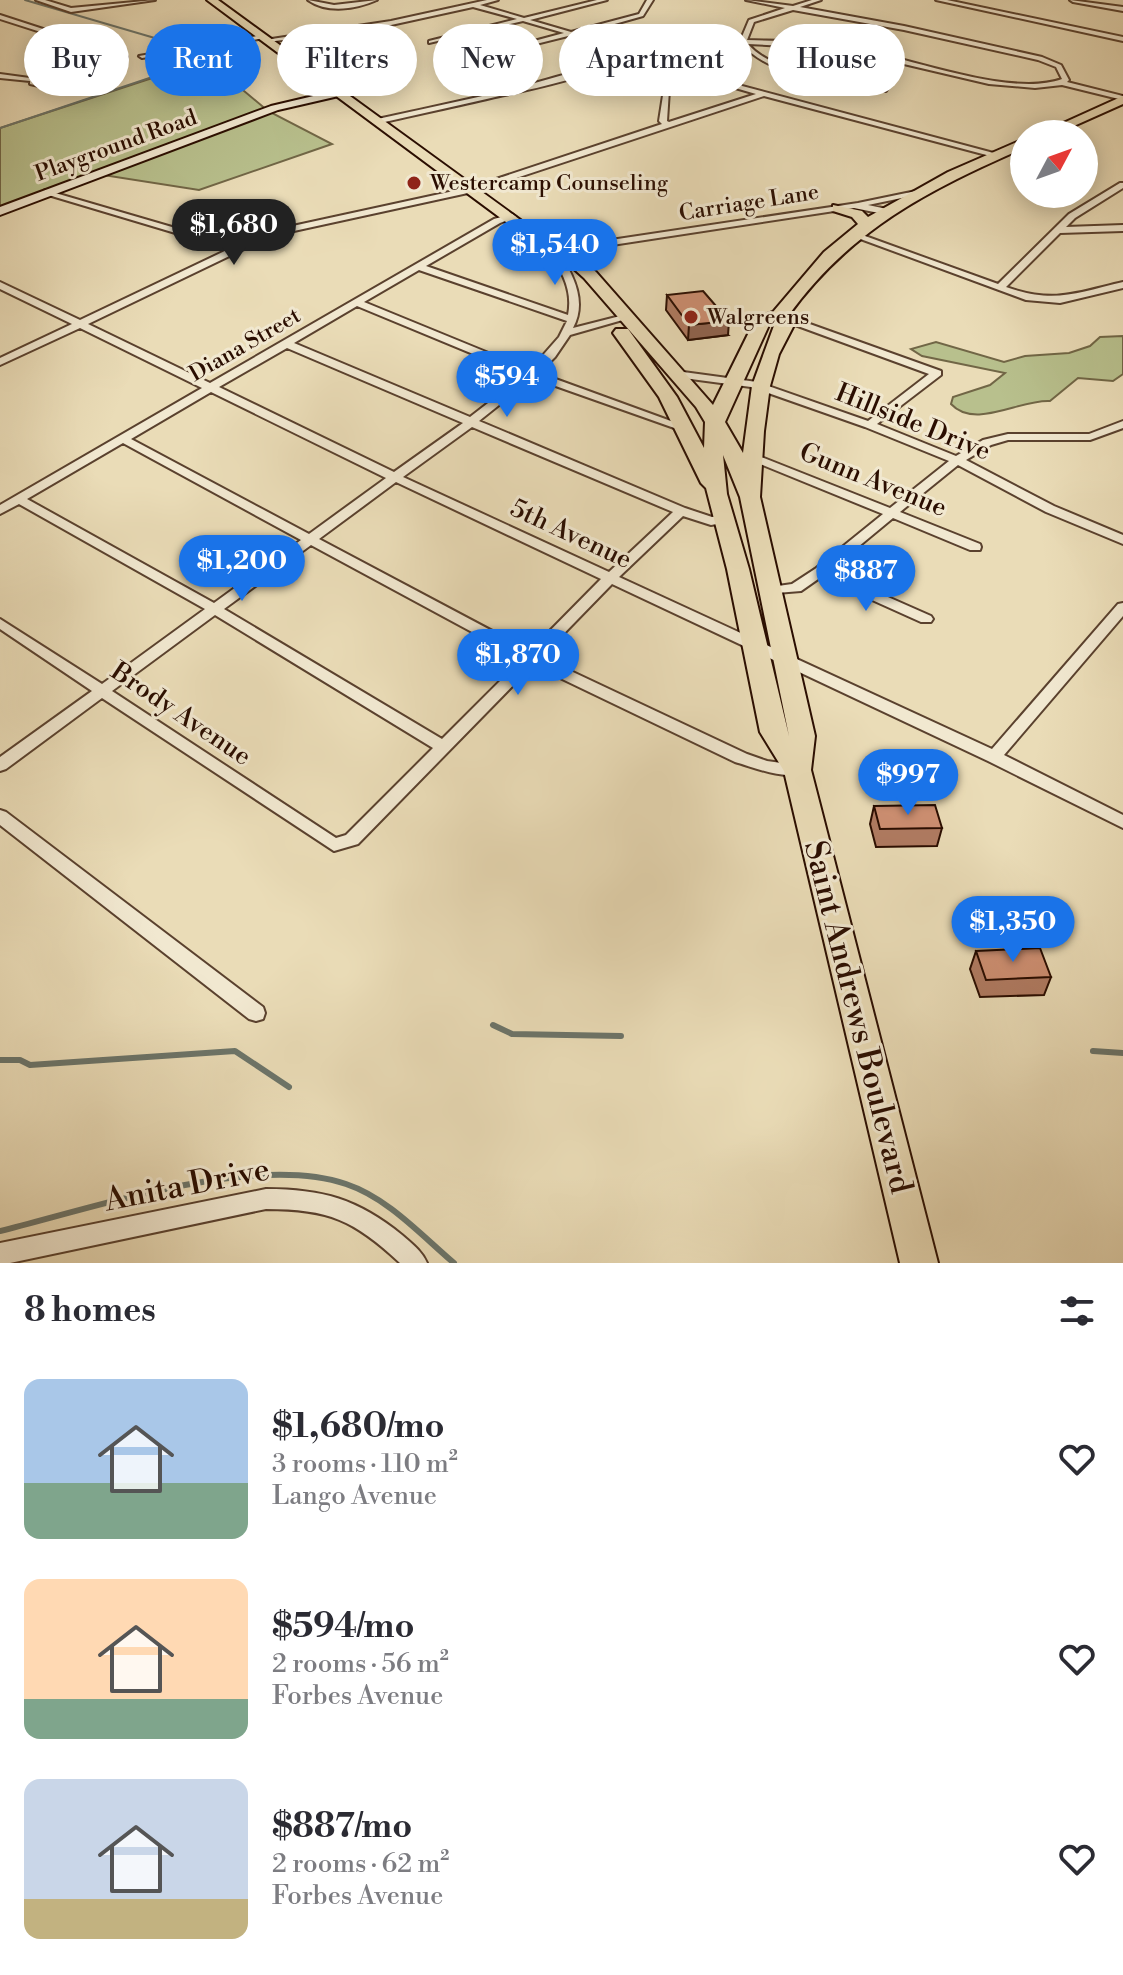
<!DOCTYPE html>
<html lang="en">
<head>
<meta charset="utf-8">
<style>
  :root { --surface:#fff; --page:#f7f7f7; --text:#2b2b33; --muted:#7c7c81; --accent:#1a73e8 }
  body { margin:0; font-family:"Libre Bodoni",serif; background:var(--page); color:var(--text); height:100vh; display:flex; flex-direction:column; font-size:30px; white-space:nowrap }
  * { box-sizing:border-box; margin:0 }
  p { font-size:26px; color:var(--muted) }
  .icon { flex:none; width:44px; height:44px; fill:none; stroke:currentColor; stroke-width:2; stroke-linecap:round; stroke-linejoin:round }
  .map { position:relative; height:1263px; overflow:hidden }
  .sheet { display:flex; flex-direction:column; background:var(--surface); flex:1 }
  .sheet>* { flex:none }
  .guide { position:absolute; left:24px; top:24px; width:1076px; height:72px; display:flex; gap:16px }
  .needle { width:52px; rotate:49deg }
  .tools { position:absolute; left:1010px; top:120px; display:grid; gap:16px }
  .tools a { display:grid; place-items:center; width:88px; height:88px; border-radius:50%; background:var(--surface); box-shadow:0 4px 20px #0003; font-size:40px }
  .price { position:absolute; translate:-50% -68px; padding:0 18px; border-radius:28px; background:var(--accent); color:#fff; font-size:26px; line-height:52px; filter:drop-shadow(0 2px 4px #0008) }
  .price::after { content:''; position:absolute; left:50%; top:48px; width:24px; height:18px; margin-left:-12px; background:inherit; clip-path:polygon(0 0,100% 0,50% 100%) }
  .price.current { background:#222; color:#fff }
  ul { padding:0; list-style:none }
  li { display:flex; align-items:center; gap:24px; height:200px; padding:0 24px }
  li span { display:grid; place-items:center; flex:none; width:224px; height:160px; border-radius:16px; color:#555 }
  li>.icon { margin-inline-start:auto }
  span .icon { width:96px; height:96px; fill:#fffc; stroke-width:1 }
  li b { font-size:34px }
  h2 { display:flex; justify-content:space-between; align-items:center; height:96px; padding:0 24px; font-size:34px }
  .tag { padding:0 28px; border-radius:36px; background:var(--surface); box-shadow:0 4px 20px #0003; font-size:28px; line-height:72px }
  .tag.current { background:var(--accent); color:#fff }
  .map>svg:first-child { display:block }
</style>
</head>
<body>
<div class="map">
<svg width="1123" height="1263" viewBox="0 0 1123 1263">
  <rect width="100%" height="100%" fill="#eadcb7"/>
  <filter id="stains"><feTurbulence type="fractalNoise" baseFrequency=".0025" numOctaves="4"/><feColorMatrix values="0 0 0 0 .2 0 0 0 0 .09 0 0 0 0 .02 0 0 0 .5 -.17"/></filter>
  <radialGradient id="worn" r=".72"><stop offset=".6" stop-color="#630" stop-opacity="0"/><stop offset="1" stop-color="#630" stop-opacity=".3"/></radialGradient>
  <path fill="#b8c08d" stroke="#716646" stroke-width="2" d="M207,60L268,111L332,144L199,190L97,174L0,211V128Z
    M1123,336V374L1113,381L1078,378L1050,401C1020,399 975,430 951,404L953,397L990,385L1005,373L922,356L911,349L936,342L1004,362L1025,356L1069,353L1090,346L1100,337Z"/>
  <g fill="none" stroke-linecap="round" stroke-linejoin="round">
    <path stroke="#6c756a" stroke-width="2" d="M25,0L182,46
      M193,49L215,56
      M0,128L215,56"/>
    <path stroke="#6c756a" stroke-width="6" d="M493,1025L512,1034L621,1036
      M1093,1051L1123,1053
      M0,1060H20L30,1065L235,1051L289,1087
      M0,1231C93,1208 254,1153 346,1184C388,1198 421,1235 454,1263"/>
    <defs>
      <path id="street" d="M36,0H45L71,8L155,0L71,12Z
        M308,0L334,5L377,0C356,9 328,14 308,0Z
        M487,0H498L480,5L524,18L597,0H607L530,20L571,32L639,14L647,0H653L643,16L611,25L651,34L741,39L749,20L785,8L746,0L793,6L812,0H821L800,7L904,26L1042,57L1061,65L1069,80L1067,82L1123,96V100L1062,85L1035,88L989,84L840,49L748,44C776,77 848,79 888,88L886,91C842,83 771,79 741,43L652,38C610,75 545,86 491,98C453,107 414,115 376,124L372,122L373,120C434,106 496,95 556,77C589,68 620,59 646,37L604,27L440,68V66L564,33L523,21L429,43V41L517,19L473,7L391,25L268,42L265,40L391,21ZM793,10L904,30L1038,60L1056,67L1062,79C1008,99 898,53 839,45C809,41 777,41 747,40L754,22Z
        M936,0H947L1123,37V41Z
        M1070,0L1123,7V11L1073,2Z
        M0,15L126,56L127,57L122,58L0,19Z
        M263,35L265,38L142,58L139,56Z
        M121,60L123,63L63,79L64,82L48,88L30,84V81L0,78V74L37,79L47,75L56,77ZM47,79L55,81L48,84L40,82Z
        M727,82L1001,155L994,157L764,96L477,191L271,236L88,324L210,383L494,219L512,214L516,217L500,223L426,266L568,315C573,290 562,272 549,251L551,249L858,203L916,191V195L868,205L887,209L888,211L884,214L854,208L560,253C574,277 587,302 573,328L628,314L633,317L570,335L555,357L539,373L690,428L688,430H680L533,378L479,421L685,508L712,517L725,515L731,519L729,522L711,525L683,516L619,577L992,749L1118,604L1123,603V616L1004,755L1123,815V828L988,761L612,584L541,657L747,754L767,761L803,766L805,770L803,774C781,779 756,768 735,762L533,665L358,844L334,851L102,698L6,769L0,771V757L92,691L0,629V619L102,684L205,609L19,504L0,514V505L202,388L80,328L0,365V358L72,324L0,289V282L80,320L229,249L45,194V190L237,246L265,232L472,187L662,124L659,121L664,89L669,90L667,121L669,122L756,94L725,85ZM419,270L567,321L559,337L530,370L364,302ZM357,306L524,375L470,417L294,343ZM287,348L463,423L394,472L219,387ZM211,392L386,478L309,534L131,439ZM472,427L673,512L609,572L403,477ZM123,443L301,540L214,603L27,499ZM396,482L601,579L530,651L319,539ZM311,545L522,659L442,739L224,609ZM215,615L433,748L346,835L336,838L112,691Z
        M1120,183H1123V188L1075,218L1066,227L1123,225V231L1060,233L1006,287C1054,304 1076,293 1123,282V288L1060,303L1026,300L847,234L854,232L998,284L1069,214Z
        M779,313L941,371V375L877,424L956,456L983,440L1008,434H1089L1123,421V428L1090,440H1008L991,445L966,460L1054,506L1123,535V544L1046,512L958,465L900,512L980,544L981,547L980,550H970L893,518L829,571L931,616L933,619L931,622H921L821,577L801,591L764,594L762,591L764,588L792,584L815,569L883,514L748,459V455H756L890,508L949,461L865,427L751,387L676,377L671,374L676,371L757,382L868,421L929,374L776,318V314Z
        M0,810L6,812L263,1007L265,1013L263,1019L256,1021L249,1019L0,825Z
        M266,1189C322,1189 358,1199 402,1235C411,1243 422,1251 427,1263H400C354,1220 329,1209 266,1209L10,1263H0V1243Z"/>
      <path id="secondary" d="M339,90L343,95L278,110L0,215V207L271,106Z"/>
      <path id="primary" d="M207,0H218L559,248L576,254L596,272L713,405L756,318L773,312L824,252L858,224L852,217L833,211V205L862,211L868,217L948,172L1024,139V148C928,190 851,229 788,316L794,325L779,354L770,386L764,431L760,497L815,736L811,770L938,1263H900L784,771L760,732L727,569L706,488L701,483L659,397L613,333L616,329H628L677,397L704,448L705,422L696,407L584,278L564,260L549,254ZM775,323L752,386L743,453L725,422L769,325ZM723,455L740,497L789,736L749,569L727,494Z
        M1123,96V104L1056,134H1039Z"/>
    </defs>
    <use href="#street" stroke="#5a412e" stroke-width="4"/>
    <use href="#secondary" stroke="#2a0d00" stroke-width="4"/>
    <use href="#primary" stroke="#2a0d00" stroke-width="4"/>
    <use href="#street" fill="#f1e8d0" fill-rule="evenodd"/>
    <use href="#secondary" fill="#f1e8d0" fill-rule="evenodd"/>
    <use href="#primary" fill="#eadcb7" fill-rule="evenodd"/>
  </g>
  <path fill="#b07b62" stroke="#2a0d00" stroke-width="2" d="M667,295L728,335L688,340L666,310Z
    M874,806L942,828L937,846L876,847L870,824Z
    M976,951L1051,977L1044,995L980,997L970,969Z"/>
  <path fill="#906450" stroke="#2a0d00" stroke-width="2" d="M729,321L728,335L688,340L689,325Z"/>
  <path fill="#cd8f72" stroke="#2a0d00" stroke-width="2" d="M703,291L729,321L689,325L667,295Z
    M935,805L942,828L880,829L874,806Z
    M1040,948L1051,977L986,980L976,951Z"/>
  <g fill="#8f2418" stroke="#f1e8d0" stroke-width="3">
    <circle cx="414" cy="183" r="8"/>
    <circle cx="691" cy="317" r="8"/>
  </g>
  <g text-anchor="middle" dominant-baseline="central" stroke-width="6" stroke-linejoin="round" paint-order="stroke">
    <g font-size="22" fill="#2a0d00" stroke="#f1e8d0">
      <text transform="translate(116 146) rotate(-20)">Playground Road</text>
      <text transform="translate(749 203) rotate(-9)">Carriage Lane</text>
      <text transform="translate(245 345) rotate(-30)">Diana Street</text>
    </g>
    <g font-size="22" fill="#2a0d00" stroke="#f1e8d0" text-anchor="start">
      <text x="430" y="183">Westercamp Counseling</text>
      <text x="707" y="317">Walgreens</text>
    </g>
    <g font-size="26" fill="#2a0d00" stroke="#f1e8d0">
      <text transform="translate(913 422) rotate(22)">Hillside Drive</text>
      <text transform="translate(873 480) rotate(22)">Gunn Avenue</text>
      <text transform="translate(571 534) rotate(25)">5th Avenue</text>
      <text transform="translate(181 714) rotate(34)">Brody Avenue</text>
    </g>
    <g font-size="32" fill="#2a0d00" stroke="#f1e8d0">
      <text transform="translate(858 1017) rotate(76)">Saint Andrews Boulevard</text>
      <text transform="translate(187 1185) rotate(-11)">Anita Drive</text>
    </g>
  </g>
  <rect width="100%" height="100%" filter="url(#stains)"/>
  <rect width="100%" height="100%" fill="url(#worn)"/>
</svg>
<div class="tools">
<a><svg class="needle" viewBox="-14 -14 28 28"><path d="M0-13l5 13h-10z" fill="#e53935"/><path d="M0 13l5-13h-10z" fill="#7c7c81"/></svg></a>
</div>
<b class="price current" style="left:234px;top:267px">$1,680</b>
<b class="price" style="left:555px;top:287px">$1,540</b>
<b class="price" style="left:507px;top:419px">$594</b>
<b class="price" style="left:242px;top:603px">$1,200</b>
<b class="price" style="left:866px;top:613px">$887</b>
<b class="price" style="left:518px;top:697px">$1,870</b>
<b class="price" style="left:908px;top:817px">$997</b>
<b class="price" style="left:1013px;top:964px">$1,350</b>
<div class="guide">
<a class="tag">Buy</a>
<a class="tag current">Rent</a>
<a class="tag">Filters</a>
<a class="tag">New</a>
<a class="tag">Apartment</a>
<a class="tag">House</a>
</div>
</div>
<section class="sheet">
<h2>8 homes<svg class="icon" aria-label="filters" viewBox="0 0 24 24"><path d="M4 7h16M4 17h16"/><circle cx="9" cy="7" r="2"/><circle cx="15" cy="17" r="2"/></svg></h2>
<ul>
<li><span style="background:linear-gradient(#a9c7e8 65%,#7fa58c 0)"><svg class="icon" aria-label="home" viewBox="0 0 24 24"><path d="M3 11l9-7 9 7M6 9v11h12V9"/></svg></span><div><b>$1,680/mo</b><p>3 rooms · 110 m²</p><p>Lango Avenue</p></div><svg class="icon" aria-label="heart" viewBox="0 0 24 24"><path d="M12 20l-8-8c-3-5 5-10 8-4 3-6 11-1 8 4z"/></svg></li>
<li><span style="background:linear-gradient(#ffd9b3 75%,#7fa58c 0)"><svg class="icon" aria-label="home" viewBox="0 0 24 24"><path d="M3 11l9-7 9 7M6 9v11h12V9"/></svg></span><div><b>$594/mo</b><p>2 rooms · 56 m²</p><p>Forbes Avenue</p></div><svg class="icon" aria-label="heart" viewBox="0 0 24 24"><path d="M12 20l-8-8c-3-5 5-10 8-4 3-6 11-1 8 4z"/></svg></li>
<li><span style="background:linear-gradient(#c9d6e8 75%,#c2b280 0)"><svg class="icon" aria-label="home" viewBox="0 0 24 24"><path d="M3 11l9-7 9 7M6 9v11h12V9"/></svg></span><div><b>$887/mo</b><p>2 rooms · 62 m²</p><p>Forbes Avenue</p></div><svg class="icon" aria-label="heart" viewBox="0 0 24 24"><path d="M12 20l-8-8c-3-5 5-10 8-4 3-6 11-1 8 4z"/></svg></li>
</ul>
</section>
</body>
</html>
